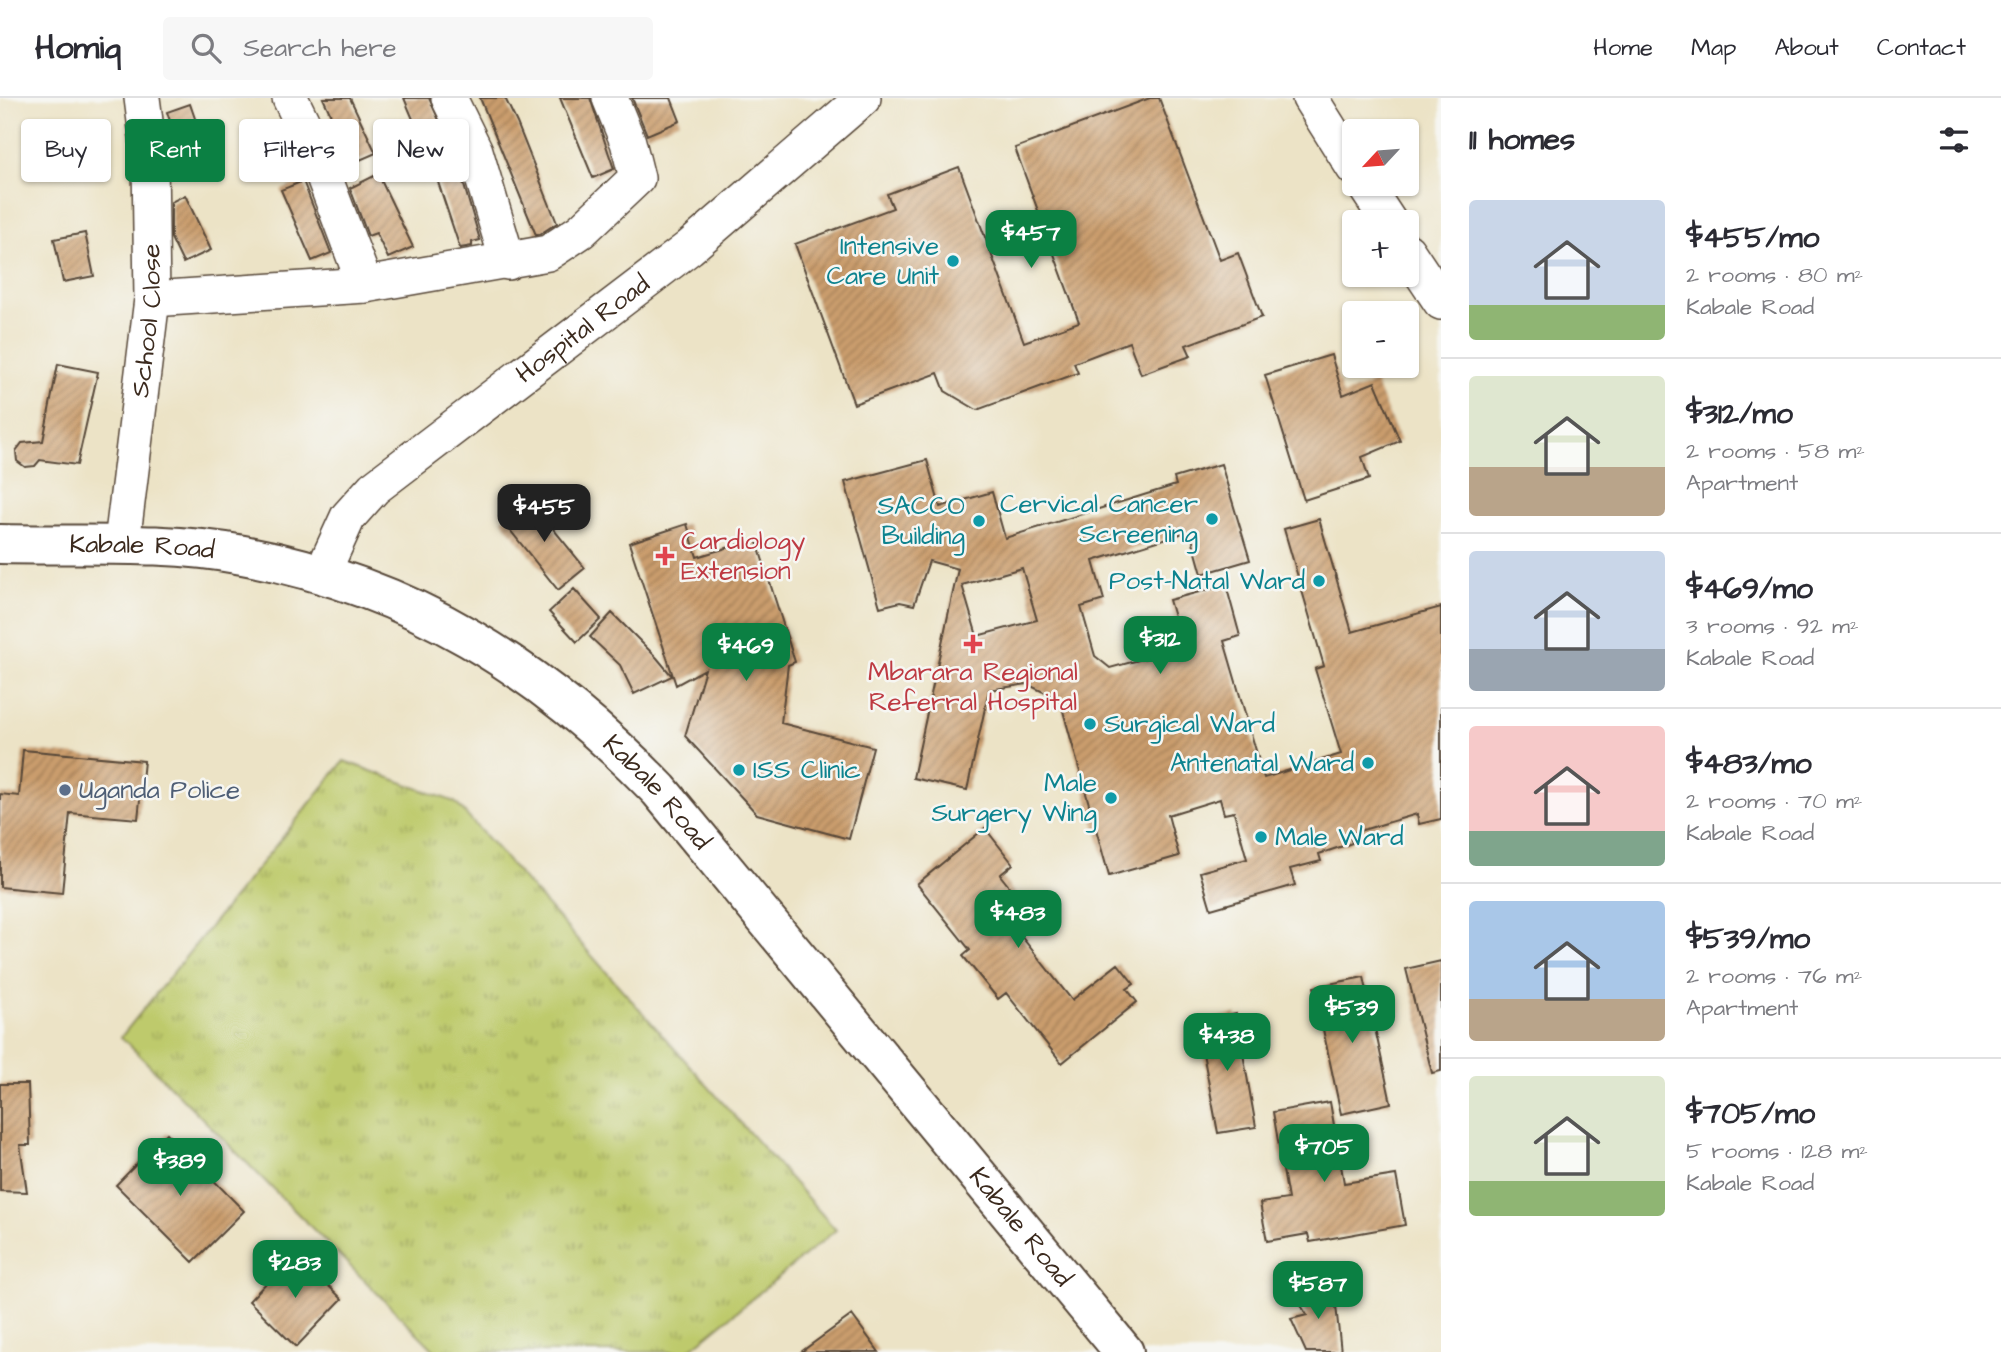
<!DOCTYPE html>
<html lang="en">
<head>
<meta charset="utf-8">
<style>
  :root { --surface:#fff; --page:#f7f7f7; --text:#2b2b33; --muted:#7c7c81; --line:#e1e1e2; --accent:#0b8043 }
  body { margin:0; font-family:"Architects Daughter",sans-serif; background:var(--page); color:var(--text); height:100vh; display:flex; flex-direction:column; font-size:26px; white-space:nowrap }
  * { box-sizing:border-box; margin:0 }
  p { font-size:23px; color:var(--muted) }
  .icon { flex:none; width:38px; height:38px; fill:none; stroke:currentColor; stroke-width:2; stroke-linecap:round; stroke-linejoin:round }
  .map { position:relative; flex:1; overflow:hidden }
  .sheet { display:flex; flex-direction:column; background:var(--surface); width:560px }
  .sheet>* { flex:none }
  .banner { position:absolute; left:21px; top:21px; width:665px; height:63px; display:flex; gap:14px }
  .needle { width:46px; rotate:244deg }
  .buttons { position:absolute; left:1342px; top:21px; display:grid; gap:14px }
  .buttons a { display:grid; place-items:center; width:77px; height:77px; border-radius:7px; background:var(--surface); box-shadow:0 2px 5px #0004; font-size:35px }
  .price { position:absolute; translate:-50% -60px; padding:0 16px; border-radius:14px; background:var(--accent); color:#fff; font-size:23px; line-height:46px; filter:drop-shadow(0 2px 4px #0008) }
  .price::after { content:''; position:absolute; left:50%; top:42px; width:21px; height:16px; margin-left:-10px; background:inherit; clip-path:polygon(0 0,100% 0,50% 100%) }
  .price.on { background:#222; color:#fff }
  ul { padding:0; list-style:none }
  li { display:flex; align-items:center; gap:21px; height:175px; padding:0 28px }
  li+li { border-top:2px solid var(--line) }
  li span { display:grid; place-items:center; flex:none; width:196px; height:140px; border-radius:7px; color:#555 }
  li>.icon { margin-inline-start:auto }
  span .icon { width:84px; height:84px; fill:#fffc; stroke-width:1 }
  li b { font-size:30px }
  h2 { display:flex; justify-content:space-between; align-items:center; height:84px; padding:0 28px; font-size:30px }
  .tag { padding:0 24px; border-radius:7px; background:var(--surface); box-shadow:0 2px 5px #0004; font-size:24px; line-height:63px }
  .tag.on { background:var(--accent); color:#fff }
  header { display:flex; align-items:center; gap:42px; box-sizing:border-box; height:98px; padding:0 35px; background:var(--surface); border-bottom:2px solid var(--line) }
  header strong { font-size:33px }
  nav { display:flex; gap:38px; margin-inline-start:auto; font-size:24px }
  .search { width:490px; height:63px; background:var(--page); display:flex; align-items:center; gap:18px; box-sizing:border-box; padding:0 24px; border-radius:7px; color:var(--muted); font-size:26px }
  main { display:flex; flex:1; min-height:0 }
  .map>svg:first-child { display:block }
</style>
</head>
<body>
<header>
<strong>Homiq</strong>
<div class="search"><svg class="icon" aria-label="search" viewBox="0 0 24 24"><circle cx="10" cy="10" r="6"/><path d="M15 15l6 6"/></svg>Search here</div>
<nav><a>Home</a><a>Map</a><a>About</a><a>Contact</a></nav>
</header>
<main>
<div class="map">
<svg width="1441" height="1254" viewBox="0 0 1441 1254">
  <defs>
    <pattern id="grass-tufts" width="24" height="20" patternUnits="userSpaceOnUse" patternTransform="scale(1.75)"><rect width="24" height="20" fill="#beca6c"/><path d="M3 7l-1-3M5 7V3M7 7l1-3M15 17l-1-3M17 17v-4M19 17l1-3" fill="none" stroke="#9ca458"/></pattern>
    <pattern id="building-hatch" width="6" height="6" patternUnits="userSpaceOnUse" patternTransform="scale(1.75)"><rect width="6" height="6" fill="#ca9d6d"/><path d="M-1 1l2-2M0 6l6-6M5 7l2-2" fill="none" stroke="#a58059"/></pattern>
  </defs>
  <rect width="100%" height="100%" fill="#f6f6f2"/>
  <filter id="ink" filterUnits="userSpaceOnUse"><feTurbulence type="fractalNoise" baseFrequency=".0143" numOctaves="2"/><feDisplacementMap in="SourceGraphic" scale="14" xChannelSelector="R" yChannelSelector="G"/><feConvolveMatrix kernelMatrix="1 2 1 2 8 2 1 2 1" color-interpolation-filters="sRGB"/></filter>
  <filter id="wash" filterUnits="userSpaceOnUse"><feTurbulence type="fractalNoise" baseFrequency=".00686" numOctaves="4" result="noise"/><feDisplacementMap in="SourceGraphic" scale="28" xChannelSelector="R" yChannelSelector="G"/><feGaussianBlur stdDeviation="1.57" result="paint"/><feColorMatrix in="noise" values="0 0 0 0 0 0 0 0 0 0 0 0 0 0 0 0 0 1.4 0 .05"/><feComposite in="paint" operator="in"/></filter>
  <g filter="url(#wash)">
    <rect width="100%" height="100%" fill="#ece3c6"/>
    <path fill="url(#grass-tufts)" stroke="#7c7a45" stroke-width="2" d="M344,663L455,704L836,1132L687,1254H436L121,939Z"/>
    <g id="blocks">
      <path fill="url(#building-hatch)" fill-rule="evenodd" d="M323,0H350L376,55L353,65Z
        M404,0H429L456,60L480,142L472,144V148L460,150L432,66Z
        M480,0H505L517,25L557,125L540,136L536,137Z
        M560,0H590L614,71L593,80Z
        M632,0H671L680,23L647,37Z
        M1150,0H1159L1220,162L1238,155L1262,219L1186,247L1191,258L1141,276L1129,244L1074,265L1078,275L977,312L945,293L938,275L854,306L795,146L893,110L887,96L959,69L1024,244L1079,224L1015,50Z
        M190,6L211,67L188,75L167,14Z
        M378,76L413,149L388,160L376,135L368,138L350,90Z
        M303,83L331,155L312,163L281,92Z
        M185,97L211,152L183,165L171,140V104Z
        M85,135L94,178L63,184L54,141Z
        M1331,257L1343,297L1375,284L1400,343L1362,359L1369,381L1304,402L1265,277Z
        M58,266L98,274L77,367L40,362L35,368L25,369L17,363L16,353L22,345L43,343Z
        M927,362L940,409L992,394L1005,440L1176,387L1174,380L1221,366L1250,462L1202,476L1190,433L1093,463L1104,502L1081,509L1095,558L1110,570L1183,550L1169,502L1226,487L1240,538L1224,543L1264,680L1341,656L1315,571L1324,568L1284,431L1319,421L1352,534L1441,509V721L1419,726L1417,716L1349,736L1352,745L1319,756L1321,763L1290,771L1295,787L1211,811L1200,774L1247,761L1234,714L1224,716L1220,701L1168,717L1179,758L1109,778L1060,602L1027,586L989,592L967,692L913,680L958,471L929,463L914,507L900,504L880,509L845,384ZM1022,470L1037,522L977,538L962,487Z
        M529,401L585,470L558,492L502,422Z
        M687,426L697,459L756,441L795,564L788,567L781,625L873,649L849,741L757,716L685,638L705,571L676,587L629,445Z
        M574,491L601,521L577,544L549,514Z
        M612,515L657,560L672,578L634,596L620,567L590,539Z
        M23,652L144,663L138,721L70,715L62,795L0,789V696L19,698Z
        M985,730L1013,766L1000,777L1034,820L1017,833L1072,902L1118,866L1134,886L1127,891L1137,904L1062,965L1006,895L998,901L963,858L970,852L917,786Z
        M1441,863V973L1432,975L1406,871Z
        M1364,879L1391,1005L1341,1016L1314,889Z
        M1236,916L1256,1029L1218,1035L1197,923Z
        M0,986H28L30,1047H20L27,1094L0,1093Z
        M1330,1004L1344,1085L1396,1077L1405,1127L1310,1144L1308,1136L1267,1143L1260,1105L1288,1101L1273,1014Z
        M167,1035L244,1113L193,1164L116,1087Z
        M295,1155L342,1201L296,1249L249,1203Z
        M1334,1189L1341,1254H1306L1291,1221L1307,1217L1293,1195Z
        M852,1217L879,1254H801Z"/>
    </g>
  </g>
  <g filter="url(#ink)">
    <use href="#blocks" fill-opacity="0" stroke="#564637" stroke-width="2"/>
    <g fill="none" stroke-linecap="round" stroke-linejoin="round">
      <defs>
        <g id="minor">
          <path d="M290,0L309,39L365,187"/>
          <path d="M449,0L475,53L508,164"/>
          <path d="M1310,0L1354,70"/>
          <path d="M1364,86L1389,124"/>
          <path d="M1407,153L1441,204"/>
          <path d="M152,201L365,187L548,155L581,133L637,80L628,44L610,0"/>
          <path id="s1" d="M122,445L152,201L150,62L142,0"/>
          <path id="s2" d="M322,476L348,419L374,390L689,150L863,0"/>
        </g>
        <g id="primary">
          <path id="s3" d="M0,446C81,448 163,442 243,457C411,488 541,570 659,692L1124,1254"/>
        </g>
      </defs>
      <use href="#minor" stroke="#564637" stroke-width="38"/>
      <use href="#primary" stroke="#564637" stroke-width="42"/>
      <use href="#minor" stroke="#fff" stroke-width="35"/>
      <use href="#primary" stroke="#fff" stroke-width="38"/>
    </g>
  </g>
  <g fill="#0f9aa8" stroke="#f6f6f2" stroke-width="2.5">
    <circle cx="953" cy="163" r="7"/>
    <circle cx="1212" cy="421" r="7"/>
    <circle cx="979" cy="423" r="7"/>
    <circle cx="1319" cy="483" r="7"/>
    <circle cx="1090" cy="626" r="7"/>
    <circle cx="1368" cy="665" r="7"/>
    <circle cx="739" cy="672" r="7"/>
    <circle cx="1111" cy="700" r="7"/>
    <circle cx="1261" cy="739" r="7"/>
  </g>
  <g fill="#e0444e" stroke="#f6f6f2" stroke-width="2.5">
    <path d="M661.5 447.5h7v7h7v7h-7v7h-7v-7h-7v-7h7z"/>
    <path d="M969.5 535.5h7v7h7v7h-7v7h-7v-7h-7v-7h7z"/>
  </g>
  <circle fill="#5c6f8a" stroke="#f6f6f2" stroke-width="2.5" cx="65" cy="692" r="7"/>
  <g text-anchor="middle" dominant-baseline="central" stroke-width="5" stroke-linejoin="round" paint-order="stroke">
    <g font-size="26" fill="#0d838f" stroke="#f6f6f2" text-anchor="end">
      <text x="939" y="148">Intensive<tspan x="939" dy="30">Care Unit</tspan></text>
      <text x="1198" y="406">Cervical Cancer<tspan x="1198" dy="30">Screening</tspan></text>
      <text x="965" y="408">SACCO<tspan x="965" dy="30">Building</tspan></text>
      <text x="1305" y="483">Post-Natal Ward</text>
      <text x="1104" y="626" text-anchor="start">Surgical Ward</text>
      <text x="1354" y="665">Antenatal Ward</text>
      <text x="753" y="672" text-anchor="start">ISS Clinic</text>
      <text x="1097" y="685">Male<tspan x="1097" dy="30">Surgery Wing</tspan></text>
      <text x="1275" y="739" text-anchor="start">Male Ward</text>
    </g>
    <g font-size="26" fill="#3b2a1e" stroke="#f6f6f2">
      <text stroke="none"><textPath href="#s1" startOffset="224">School Close</textPath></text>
      <text stroke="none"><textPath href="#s2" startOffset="364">Hospital Road</textPath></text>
      <text stroke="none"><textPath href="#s3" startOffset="142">Kabale Road</textPath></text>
      <text stroke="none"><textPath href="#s3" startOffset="730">Kabale Road</textPath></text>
      <text stroke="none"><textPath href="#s3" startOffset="1297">Kabale Road</textPath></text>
    </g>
    <g font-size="26" fill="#be3a42" stroke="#f6f6f2" text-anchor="start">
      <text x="681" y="443">Cardiology<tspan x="681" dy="30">Extension</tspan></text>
      <text x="973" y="574" text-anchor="middle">Mbarara Regional<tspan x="973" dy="30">Referral Hospital</tspan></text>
    </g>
    <g font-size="26" fill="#4e5e75" stroke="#f6f6f2" text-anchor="start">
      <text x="79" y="692">Uganda Police</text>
    </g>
  </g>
</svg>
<div class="buttons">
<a><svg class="needle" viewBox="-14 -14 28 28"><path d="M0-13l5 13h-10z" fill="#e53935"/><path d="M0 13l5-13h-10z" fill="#7c7c81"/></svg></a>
<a>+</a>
<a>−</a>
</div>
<b class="price" style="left:1031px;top:172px">$457</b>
<b class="price on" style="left:544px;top:446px">$455</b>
<b class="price" style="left:1160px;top:578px">$312</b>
<b class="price" style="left:746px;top:585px">$469</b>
<b class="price" style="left:1018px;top:852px">$483</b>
<b class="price" style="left:1352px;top:947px">$539</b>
<b class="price" style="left:1227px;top:975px">$438</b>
<b class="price" style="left:1324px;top:1086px">$705</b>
<b class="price" style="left:180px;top:1100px">$389</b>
<b class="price" style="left:295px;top:1202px">$283</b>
<b class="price" style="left:1318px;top:1223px">$587</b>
<div class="banner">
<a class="tag">Buy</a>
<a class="tag on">Rent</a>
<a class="tag">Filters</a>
<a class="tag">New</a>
</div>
</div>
<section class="sheet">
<h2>11 homes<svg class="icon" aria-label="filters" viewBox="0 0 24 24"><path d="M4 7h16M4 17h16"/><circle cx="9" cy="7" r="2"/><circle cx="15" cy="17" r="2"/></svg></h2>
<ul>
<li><span style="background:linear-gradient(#c9d6e8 75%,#8fb573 0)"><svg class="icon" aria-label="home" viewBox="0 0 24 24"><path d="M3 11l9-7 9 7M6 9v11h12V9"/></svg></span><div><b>$455/mo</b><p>2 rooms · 80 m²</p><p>Kabale Road</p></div></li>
<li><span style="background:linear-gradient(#dfe7d0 65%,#b9a48a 0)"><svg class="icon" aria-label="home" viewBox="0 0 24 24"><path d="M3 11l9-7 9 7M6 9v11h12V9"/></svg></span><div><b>$312/mo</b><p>2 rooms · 58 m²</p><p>Apartment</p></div></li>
<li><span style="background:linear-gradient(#c9d6e8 70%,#9aa5b1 0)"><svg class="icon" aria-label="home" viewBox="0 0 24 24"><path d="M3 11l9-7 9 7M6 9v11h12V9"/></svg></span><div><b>$469/mo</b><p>3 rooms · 92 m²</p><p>Kabale Road</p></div></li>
<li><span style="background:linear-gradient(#f6c9c9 75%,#7fa58c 0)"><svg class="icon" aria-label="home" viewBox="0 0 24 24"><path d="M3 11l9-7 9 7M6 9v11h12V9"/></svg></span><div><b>$483/mo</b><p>2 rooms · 70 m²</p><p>Kabale Road</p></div></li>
<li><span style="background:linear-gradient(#a9c7e8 70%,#b9a48a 0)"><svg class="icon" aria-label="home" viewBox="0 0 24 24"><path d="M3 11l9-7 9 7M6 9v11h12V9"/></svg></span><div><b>$539/mo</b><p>2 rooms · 76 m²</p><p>Apartment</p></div></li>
<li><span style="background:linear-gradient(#dfe7d0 75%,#8fb573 0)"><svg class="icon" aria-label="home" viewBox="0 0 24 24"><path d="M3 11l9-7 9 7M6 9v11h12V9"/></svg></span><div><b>$705/mo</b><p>5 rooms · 128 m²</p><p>Kabale Road</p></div></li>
</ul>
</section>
</main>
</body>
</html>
